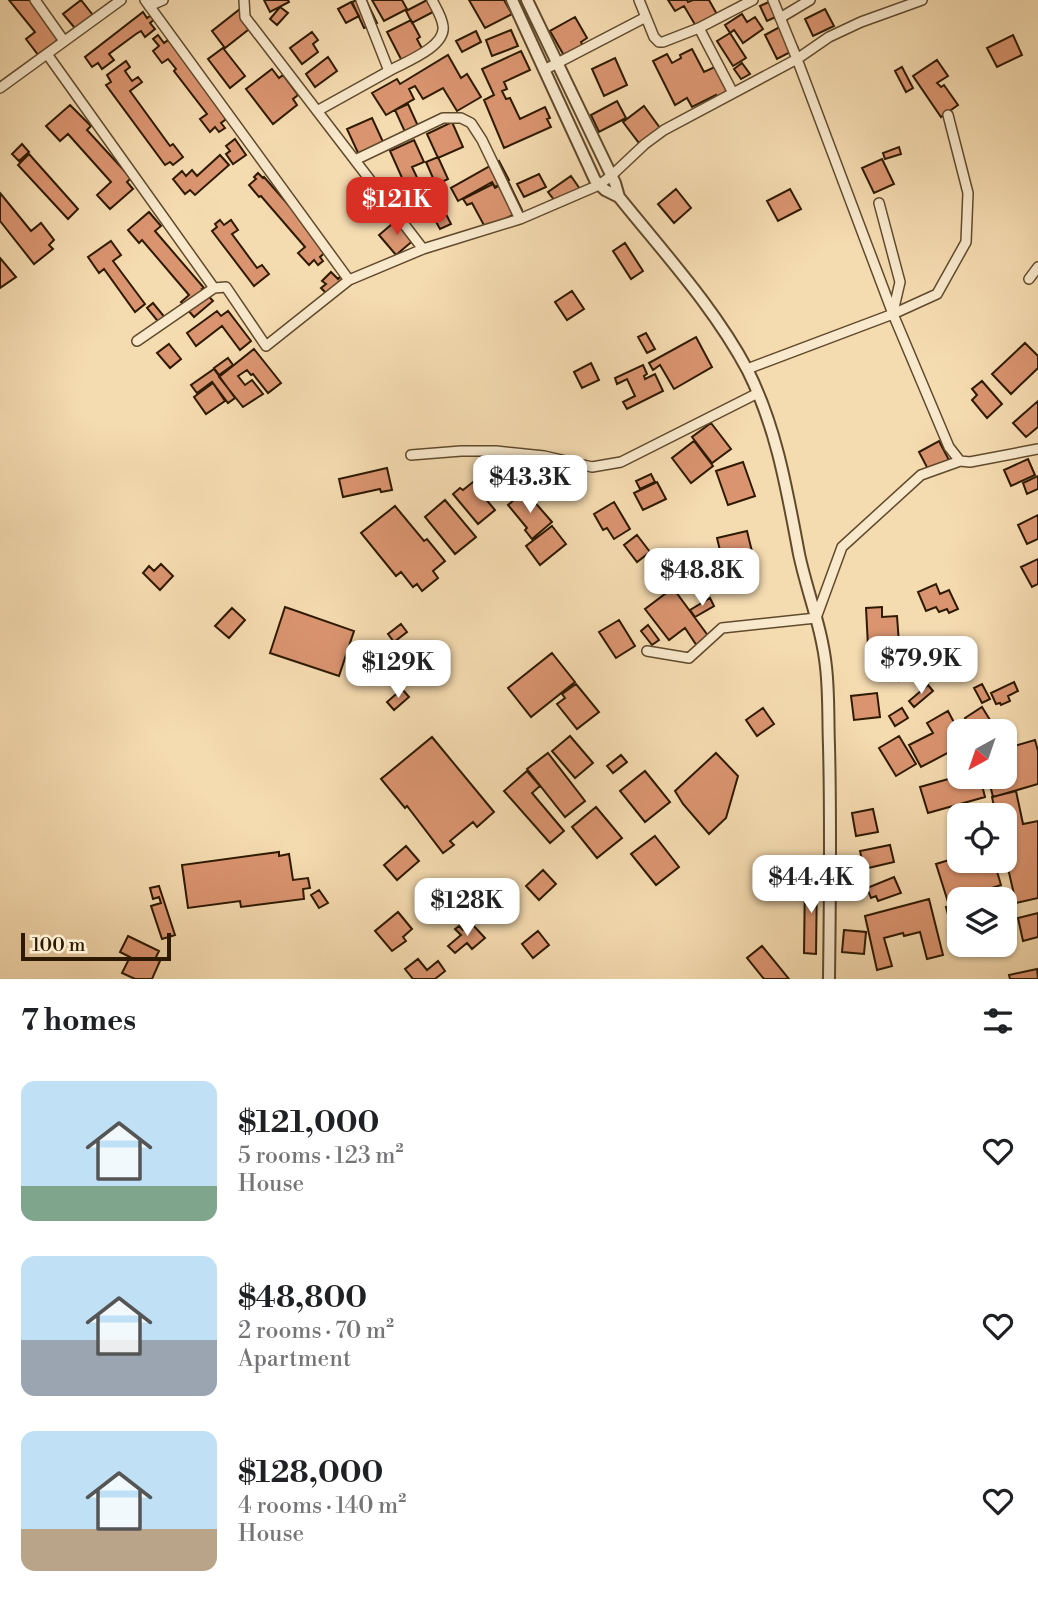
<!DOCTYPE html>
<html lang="en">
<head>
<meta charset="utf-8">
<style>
  :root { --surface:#fff; --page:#f6f6f6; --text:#202124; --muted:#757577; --accent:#d93025 }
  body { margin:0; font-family:"Libre Bodoni",serif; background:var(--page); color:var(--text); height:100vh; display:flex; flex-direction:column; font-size:26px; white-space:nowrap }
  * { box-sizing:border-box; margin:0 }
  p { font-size:23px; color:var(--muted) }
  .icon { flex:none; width:38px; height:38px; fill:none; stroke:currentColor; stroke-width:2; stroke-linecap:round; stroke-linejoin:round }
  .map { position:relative; height:979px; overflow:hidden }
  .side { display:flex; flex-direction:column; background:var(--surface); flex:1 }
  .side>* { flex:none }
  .needle { width:46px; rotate:220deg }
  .fabs { position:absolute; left:947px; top:719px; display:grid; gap:14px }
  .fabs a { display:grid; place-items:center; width:70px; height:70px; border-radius:14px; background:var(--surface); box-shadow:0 2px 5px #0004; font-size:35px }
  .scale { position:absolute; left:21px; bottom:18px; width:150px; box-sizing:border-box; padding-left:7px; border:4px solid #2e1a00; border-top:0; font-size:19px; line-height:24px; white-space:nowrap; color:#2e1a00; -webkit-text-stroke:5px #f8e8cc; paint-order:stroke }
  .price { position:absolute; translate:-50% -60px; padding:0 16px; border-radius:14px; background:#fff; color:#222; font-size:23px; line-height:46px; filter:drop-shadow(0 2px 4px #0008) }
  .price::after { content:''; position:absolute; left:50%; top:42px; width:21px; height:16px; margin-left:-10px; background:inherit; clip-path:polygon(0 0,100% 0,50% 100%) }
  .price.current { background:var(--accent); color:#fff }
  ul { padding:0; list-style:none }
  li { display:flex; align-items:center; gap:21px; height:175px; padding:0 21px }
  li span { display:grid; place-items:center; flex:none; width:196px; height:140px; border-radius:14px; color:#555 }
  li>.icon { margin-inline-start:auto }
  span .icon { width:84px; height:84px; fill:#fffc; stroke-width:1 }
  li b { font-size:30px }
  h2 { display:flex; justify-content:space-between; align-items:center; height:84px; padding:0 21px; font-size:30px }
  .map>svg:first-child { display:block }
</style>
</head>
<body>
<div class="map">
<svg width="1038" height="979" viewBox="0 0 1038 979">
  <rect width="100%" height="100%" fill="#f5dbb0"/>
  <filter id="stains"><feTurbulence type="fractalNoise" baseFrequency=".00286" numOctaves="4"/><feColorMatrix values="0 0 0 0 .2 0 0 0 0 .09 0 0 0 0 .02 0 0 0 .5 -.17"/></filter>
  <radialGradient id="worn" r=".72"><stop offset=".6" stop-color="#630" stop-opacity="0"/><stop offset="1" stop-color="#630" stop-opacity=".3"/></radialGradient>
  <path fill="#da9470" stroke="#2e1a00" stroke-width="2" d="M9,0H32L62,37L39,56L26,39L35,32Z
    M81,0L96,19L79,33L63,14Z
    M264,0H288L289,2L270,12Z
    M357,0H366L377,23L364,28L352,2Z
    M372,0H402L407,9L384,21Z
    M427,0L433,12L412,23L406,11Z
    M469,0H504L512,14L485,28Z
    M668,0H687L688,2L693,0H709L718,16L697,28L684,6L675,11Z
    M773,0L780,15L767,21L760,6Z
    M351,2L359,16L346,23L338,9Z
    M280,7L288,13L277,25L270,19Z
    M240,9L253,26L225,48L212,31Z
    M825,9L834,26L813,36L805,19Z
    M143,12L147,18L153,14L156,18L150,23L155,29L145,37L141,31L136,34L109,54L114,60L102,69L98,63L92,67L85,57Z
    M742,14L747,22L755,17L763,29L743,43L734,30L730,33L725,25Z
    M575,17L587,38L581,42L584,48L566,59L550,31Z
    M411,20L420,37L417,39L426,56L405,67L387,32Z
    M785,24L798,48L777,59L765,35Z
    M511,30L518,46L492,56L486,40Z
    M476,31L481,42L462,52L456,41Z
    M312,32L318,40L313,44L318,52L302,64L290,48Z
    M730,33L746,58L733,66L717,41Z
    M158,35L164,43L168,40L229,117L221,123L225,128L219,132L215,127L210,132L200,119L207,114L174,71L176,69L168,59L162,63L153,51L159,46L153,39Z
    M1013,35L1022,55L997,67L987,48Z
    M223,48L245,76L230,88L208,59Z
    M692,49L704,72L717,66L730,91L717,98L716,95L692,107L687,98L675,105L653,61L667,54L672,63L681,58L680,55Z
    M521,51L530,70L504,82L507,89L502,91L506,99L510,98L520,119L545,107L550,118L547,119L551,127L504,148L484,100L494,95L482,69Z
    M448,55L461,78L467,74L481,97L457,111L443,88L423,99L415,86L409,89L414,99L386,115L372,93L397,79L400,84Z
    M328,57L337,71L315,87L306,74Z
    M615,58L627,85L604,96L592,69Z
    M937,60L948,76L937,83L941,87L944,85L958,105L941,117L913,76Z
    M126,61L130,67L125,71L132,81L138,77L142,82L130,91L170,146L173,144L183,157L173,165L170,162L165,165L106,85L111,82L107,75Z
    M742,63L750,74L741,79L734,69Z
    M902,67L913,88L906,92L895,71Z
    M272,69L279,78L283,75L298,95L293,99L297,105L273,124L246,89Z
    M617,101L626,118L599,132L591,115Z
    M408,104L418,126L405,132L395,110Z
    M70,105L91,126L87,130L131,178L127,182L133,189L110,209L97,195L111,182L68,134L60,141L46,126Z
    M644,106L660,128L639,143L623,122Z
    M372,118L384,144L359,155L347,129Z
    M452,122L463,147L438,158L427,134Z
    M235,139L246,155L233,164L226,154L230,151L226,146Z
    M414,140L424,162L412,167L424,192L411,198L390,151Z
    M22,144L29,152L19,161L12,154Z
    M899,147L901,154L885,159L883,153Z
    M29,154L78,209L68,219L18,165Z
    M220,155L229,165L195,195L190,190L185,194L173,179L182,171L186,176L192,170L197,176Z
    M438,157L448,179L436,185L426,162Z
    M882,159L894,184L874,193L862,168Z
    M499,161L509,180L495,187L492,182L458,201L451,188Z
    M258,173L263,178L264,177L328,250L320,257L323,261L318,265L314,260L309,265L298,253L305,247L261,196L259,197L249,185L256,179L254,177Z
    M539,174L546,187L524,197L517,184Z
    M571,176L580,189L558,205L548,192Z
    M508,181L522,210L486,229L472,203L467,205L463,199L493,184L495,188Z
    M676,189L691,208L674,223L658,204Z
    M790,189L801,209L778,221L767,201Z
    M0,193L31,231L41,223L54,240L49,245L53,249L34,264L0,221Z
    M149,212L161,226L155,231L204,288L202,289L213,301L194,317L181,302L189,295L142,240L139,243L128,230Z
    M446,214L451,224L440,229L435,220Z
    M398,219L415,239L396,255L379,235Z
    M220,220L224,225L231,220L238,230L232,234L257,268L262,265L269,274L254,286L212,231L217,227L215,224Z
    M111,241L121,255L113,261L145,304L135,312L104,269L99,273L88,257Z
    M625,243L643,271L631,279L613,251Z
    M0,258L16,277L0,288Z
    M331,272L338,279L342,275L349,283L332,299L321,288L326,284L322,281Z
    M572,291L584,309L567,320L555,302Z
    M153,303L167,320L161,325L147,308Z
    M217,311L221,316L228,311L251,341L240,350L222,326L196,346L187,333Z
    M646,333L655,349L647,353L638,337Z
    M696,337L712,367L674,389L660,365L653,370L649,363Z
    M1025,343L1038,356V368L1011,394L992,374Z
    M169,344L181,359L170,368L157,353Z
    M254,349L281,383L268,393L253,374L251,375L247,370L238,376L245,385L252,380L263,394L243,407L219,377Z
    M228,358L233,365L219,375L214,368Z
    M591,363L599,380L582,388L574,372Z
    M643,365L647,374L644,376L645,379L655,374L663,391L627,409L623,402L635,396L627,379L617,384L615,378Z
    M214,369L235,398L228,403L212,382L197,393L191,385Z
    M982,381L1002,404L987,418L972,400L977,395L972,389Z
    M213,383L225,401L206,414L194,397Z
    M1038,401V427L1026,437L1013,423Z
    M711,423L731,449L712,463L692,437Z
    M694,441L713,466L691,483L672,458Z
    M939,441L950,462L930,473L919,452Z
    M1028,459L1035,475L1011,486L1004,470Z
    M743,462L755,496L728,505L716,471Z
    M387,468L392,490L381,492L380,489L343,497L339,479Z
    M651,474L655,482L640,489L636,481Z
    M1038,476V489L1027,494L1023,483Z
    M483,478L492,490L484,497L495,510L478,524L453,494L460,488L463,490L473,482L475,484Z
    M657,482L666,499L643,510L634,493Z
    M525,491L552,522L532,539L525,530L527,528L508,505Z
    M445,500L476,537L455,554L425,517Z
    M614,502L630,529L614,539L607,528L603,530L594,514Z
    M395,506L424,541L427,539L445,561L433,571L438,578L422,591L417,584L413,587L401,572L396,576L361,533Z
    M1038,515V539L1027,544L1018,525Z
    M552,526L566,544L540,565L526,546Z
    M747,531L756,568L726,575L717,538Z
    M637,535L650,552L637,562L624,545Z
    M1038,559V584L1032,587L1021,567Z
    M161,564L173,576L160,590L143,573L149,566L154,571Z
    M936,584L940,594L949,590L958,609L949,613L947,609L939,612L936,607L926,611L918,592Z
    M673,588L709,637L697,646L685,628L669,640L645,609Z
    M710,598L714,606L695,617L690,610Z
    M285,607L354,631L339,676L270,653Z
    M882,607V617L897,616L899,643L868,646L866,608Z
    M232,608L245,620L229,638L215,626Z
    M619,620L635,646L616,658L599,632Z
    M401,624L407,632L394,642L388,634Z
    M648,625L659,640L652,645L641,631Z
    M552,653L575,682L531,717L508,688Z
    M914,660L919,666L899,681L895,675Z
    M1014,682L1018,691L1008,696L1010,701L1001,705L1000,703L996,704L991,693Z
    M576,684L599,712L577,729L557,704L565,698L562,694Z
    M982,684L990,699L982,703L974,688Z
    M928,685L933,691L914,707L909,701Z
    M402,689L409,697L394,710L387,702Z
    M877,693L880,717L854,720L851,696Z
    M982,707L995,728L990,732H963L961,728L968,723L965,718Z
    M763,708L774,724L757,736L746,720Z
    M902,708L908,718L895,726L889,716Z
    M948,711L959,732V747L921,767L909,745L933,733L927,723Z
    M570,736L593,763L575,778L552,751Z
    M899,736L916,764L896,776L879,748Z
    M432,737L494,812L477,827L473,822L450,841L454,845L443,853L407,806L405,808L381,779Z
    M1035,740L1038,751V784L993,797L988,777H1004V772L1007,771L1004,763V749Z
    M548,753L585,801L565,817L527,769Z
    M716,753L738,776L726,818L709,834L683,804L675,791Z
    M621,755L627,762L613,773L607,766Z
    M527,771L540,786L532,793L564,831L550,843L504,791Z
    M645,771L670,802L645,822L620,791Z
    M959,776L980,777L985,797L928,813L920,787Z
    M1016,791L1023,824L1038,821V898L1016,903L1004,851V816H996L992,797Z
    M596,807L622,838L597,858L572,827Z
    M873,809L878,832L856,836L852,813Z
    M655,836L679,867L656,885L631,854Z
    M890,845L894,862L864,869L860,851Z
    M406,846L419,861L397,880L384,865Z
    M279,852V856L289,854L293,880L308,878L310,888L303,889L304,899L241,907L240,901L188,908L182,865Z
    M959,857V861H994L1001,885L948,902L936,864Z
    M543,870L556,884L539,900L526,886Z
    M805,877H817L816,954L804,953Z
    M894,877L901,893L878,901L876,896L871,898L867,888Z
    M159,886L175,935L162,939L151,906L161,903L159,897L153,899L150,888Z
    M319,890L328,903L319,908L311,895Z
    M929,899L943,955L927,959L920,932L904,936L903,933L884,938L892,966L877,970L865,916Z
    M959,904V931L953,933L946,907Z
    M398,912L412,929L403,937L406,941L392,951L375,931Z
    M1038,913V937L1023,941L1018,918Z
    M471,923L485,938L472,949L467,943L455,953L448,946L461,935L455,929L459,926L463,930Z
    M844,930L866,932L864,954L842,952Z
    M538,931L549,945L533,958L522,944Z
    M128,936L159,951L155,959L160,961L152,979H135L122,973L130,957L120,952Z
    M762,946L789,979H764L747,958Z
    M418,959L427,970L438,961L445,971L435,979H413L405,969Z
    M1037,969L1038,979H1010L1009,975Z"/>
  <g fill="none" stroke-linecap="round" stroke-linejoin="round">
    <defs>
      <path id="minor" d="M35,0L64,41
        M145,0L349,280
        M244,0L245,17L423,249L520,219L599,185L611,176L645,144L664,130L797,59L829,37L861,22L922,0
        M639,0L654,37L659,42H663L699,28
        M773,0L797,59L893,314L949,447L960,461L970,462L1038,449
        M149,6L163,0
        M780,18L810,0
        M47,54L214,288
        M544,70L646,17
        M389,71C405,62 446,47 443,26C442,17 436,8 432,0
        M0,88L121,0
        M733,93L699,28L753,0
        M317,111L389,71L361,0
        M355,160L443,118H461L471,123L482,140L520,219
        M879,203L900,282L893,312
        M1029,279L1038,267
        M137,341L214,288L226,287L266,346L349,280L423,249
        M747,369L893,314L937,294L966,242L968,193L948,115
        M411,455L461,451H496L544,456L592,467L621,462L758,393
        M647,651L689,658L722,628L816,618L842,547L921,475L960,461"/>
      <path id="tertiary" d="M512,0L595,180L605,190L619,197
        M527,0L615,183L619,197C664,253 714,307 748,371C777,429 787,491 799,554C807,592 822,628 826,667C829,693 828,720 829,746C831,824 830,901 829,979"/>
    </defs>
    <use href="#minor" stroke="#604a2c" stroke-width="12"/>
    <use href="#tertiary" stroke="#604a2c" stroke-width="14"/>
    <use href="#minor" stroke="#f8e8cc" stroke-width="9"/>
    <use href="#tertiary" stroke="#f8e8cc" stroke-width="10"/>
  </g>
  <rect width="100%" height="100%" filter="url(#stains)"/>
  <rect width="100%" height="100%" fill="url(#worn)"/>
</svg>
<div class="fabs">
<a><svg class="needle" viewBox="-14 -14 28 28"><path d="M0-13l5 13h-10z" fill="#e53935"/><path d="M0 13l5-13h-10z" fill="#757577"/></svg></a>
<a><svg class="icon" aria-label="locate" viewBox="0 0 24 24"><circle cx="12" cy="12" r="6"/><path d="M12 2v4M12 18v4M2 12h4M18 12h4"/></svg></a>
<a><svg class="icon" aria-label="layers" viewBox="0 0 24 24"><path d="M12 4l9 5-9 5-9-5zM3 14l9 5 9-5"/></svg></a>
</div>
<div class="scale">100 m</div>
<b class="price current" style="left:397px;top:237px">$121K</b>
<b class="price" style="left:530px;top:515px">$43.3K</b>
<b class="price" style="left:702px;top:608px">$48.8K</b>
<b class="price" style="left:921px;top:696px">$79.9K</b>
<b class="price" style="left:398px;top:700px">$129K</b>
<b class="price" style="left:811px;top:915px">$44.4K</b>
<b class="price" style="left:467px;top:938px">$128K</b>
</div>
<section class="side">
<h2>7 homes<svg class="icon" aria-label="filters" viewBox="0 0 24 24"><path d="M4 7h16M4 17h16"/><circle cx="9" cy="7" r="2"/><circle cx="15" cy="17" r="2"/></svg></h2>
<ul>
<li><span style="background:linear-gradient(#bfe0f5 75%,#7fa58c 0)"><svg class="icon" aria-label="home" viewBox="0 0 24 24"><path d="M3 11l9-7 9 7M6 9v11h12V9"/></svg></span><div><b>$121,000</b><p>5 rooms · 123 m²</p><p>House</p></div><svg class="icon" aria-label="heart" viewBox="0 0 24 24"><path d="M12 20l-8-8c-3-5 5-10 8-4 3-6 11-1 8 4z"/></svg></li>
<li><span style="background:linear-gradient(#bfe0f5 60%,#9aa5b1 0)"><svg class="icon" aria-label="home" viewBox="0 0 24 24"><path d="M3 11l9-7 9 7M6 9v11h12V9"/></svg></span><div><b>$48,800</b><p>2 rooms · 70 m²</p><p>Apartment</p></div><svg class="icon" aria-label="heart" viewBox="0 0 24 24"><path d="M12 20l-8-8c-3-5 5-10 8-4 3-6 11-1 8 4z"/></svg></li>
<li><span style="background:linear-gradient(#bfe0f5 70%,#b9a48a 0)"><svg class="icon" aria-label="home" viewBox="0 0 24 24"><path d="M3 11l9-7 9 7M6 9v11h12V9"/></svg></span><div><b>$128,000</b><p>4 rooms · 140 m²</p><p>House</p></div><svg class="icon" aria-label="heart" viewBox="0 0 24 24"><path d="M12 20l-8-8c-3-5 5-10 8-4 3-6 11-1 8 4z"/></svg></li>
</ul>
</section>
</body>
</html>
